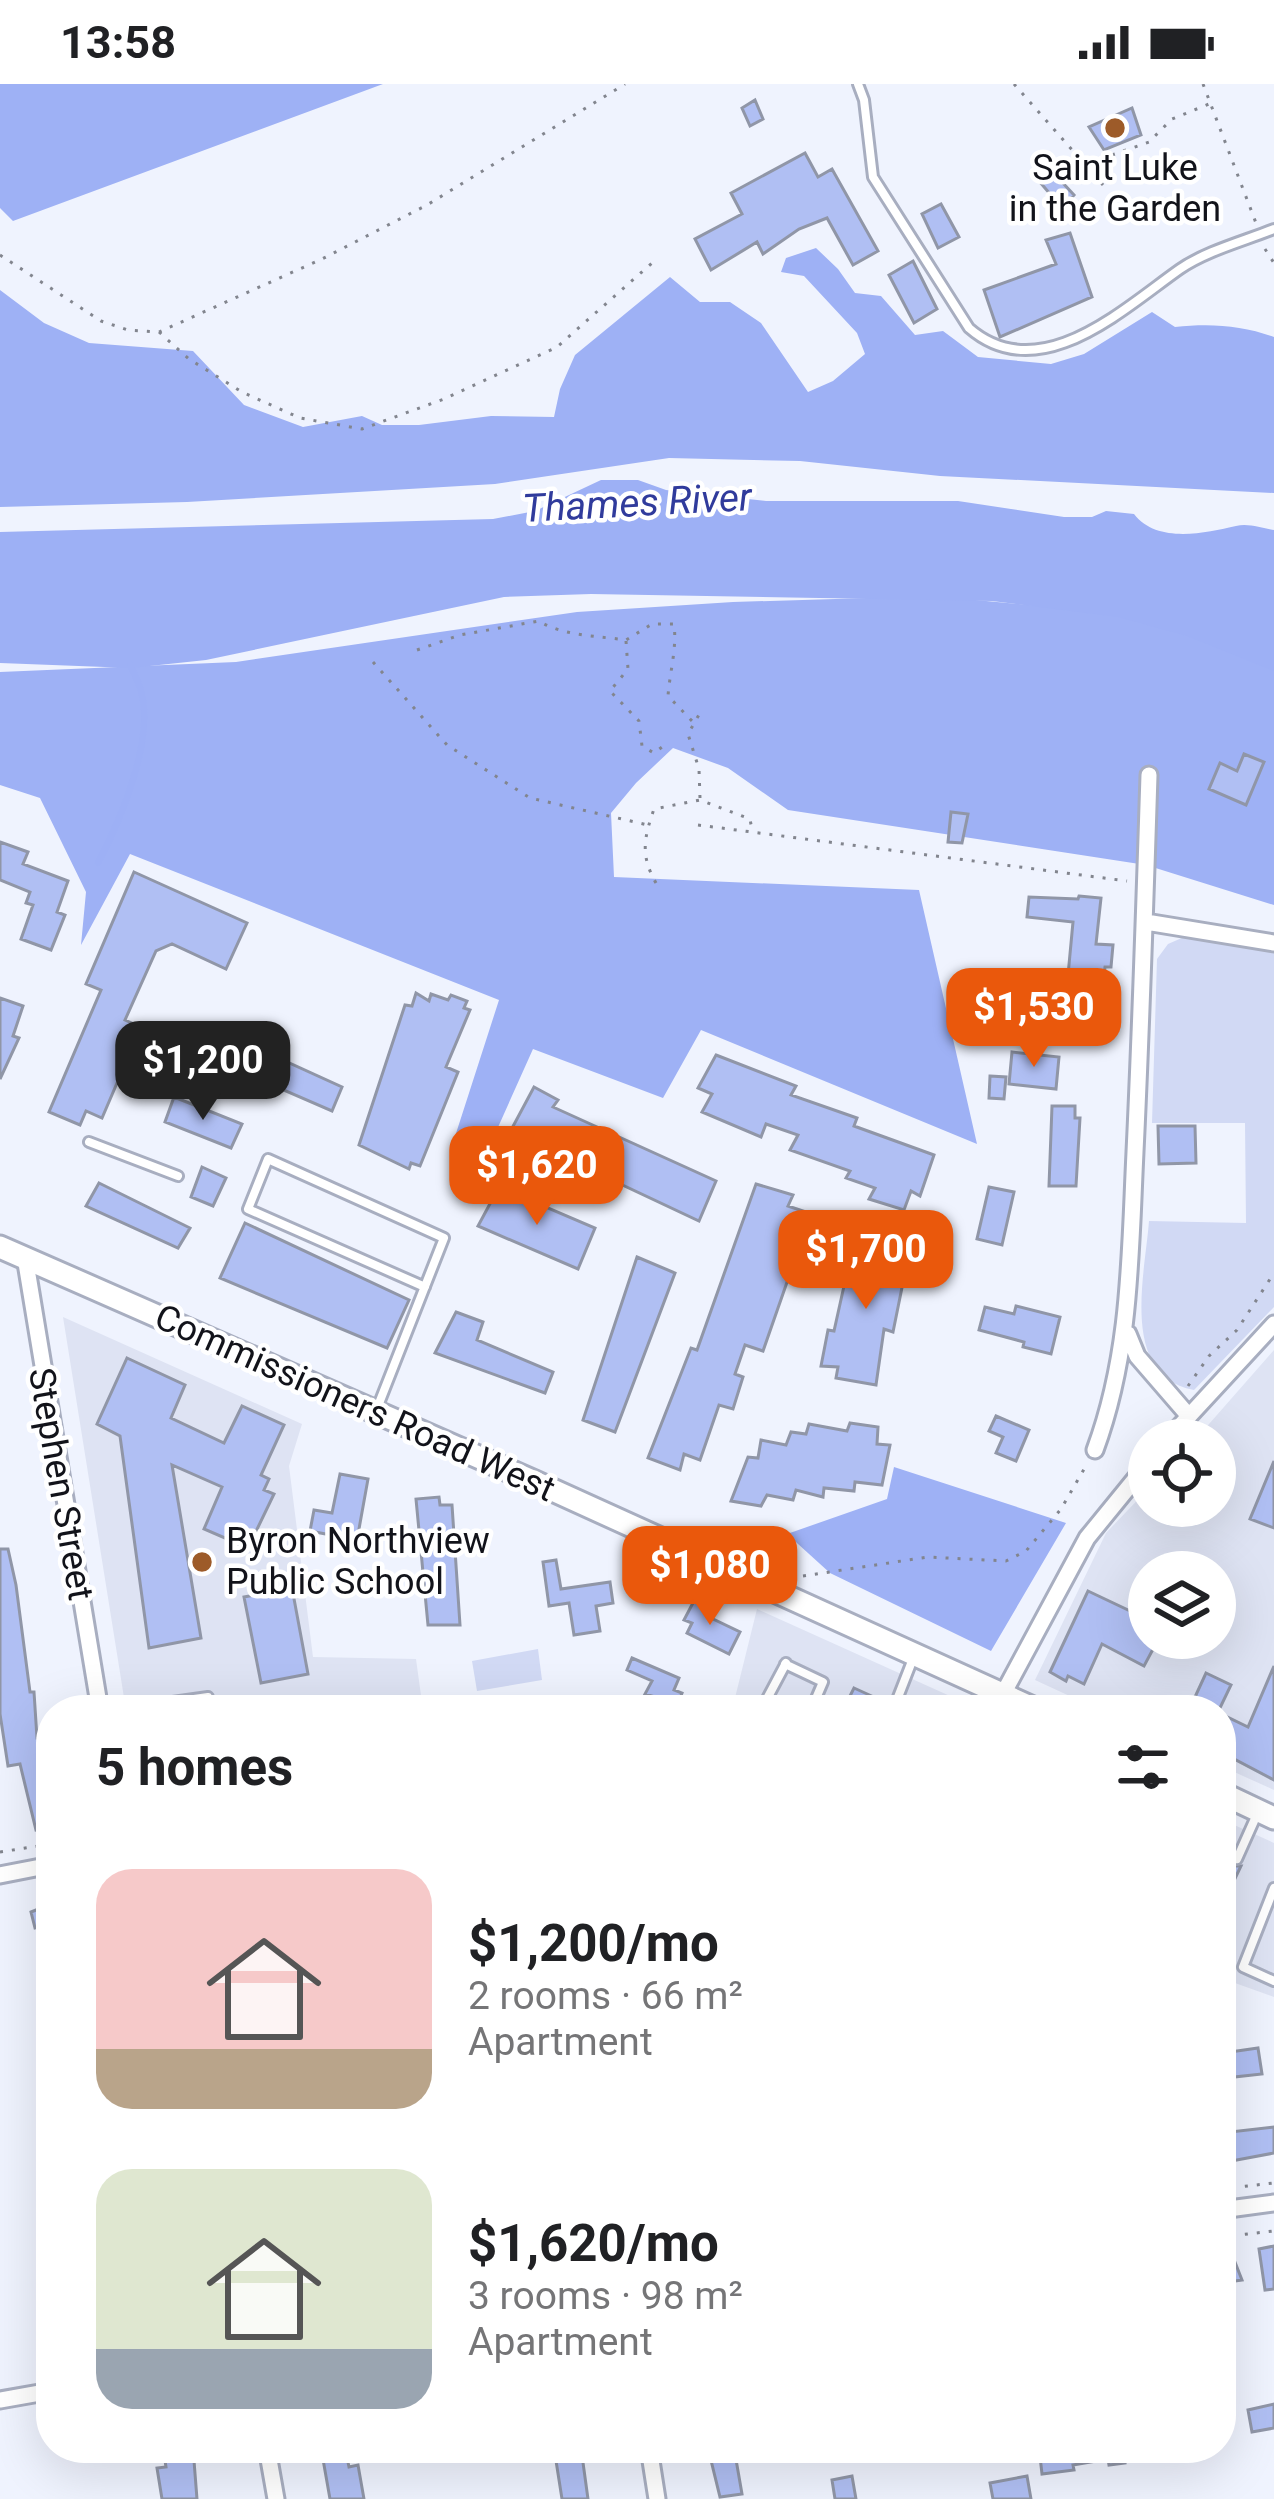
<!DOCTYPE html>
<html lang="en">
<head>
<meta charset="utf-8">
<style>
  :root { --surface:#fff; --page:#f2f2f2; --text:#202124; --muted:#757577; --accent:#ea580c }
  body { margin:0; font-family:Roboto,sans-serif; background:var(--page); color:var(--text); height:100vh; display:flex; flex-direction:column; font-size:45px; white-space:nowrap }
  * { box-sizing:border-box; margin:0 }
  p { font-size:39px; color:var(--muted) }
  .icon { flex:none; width:66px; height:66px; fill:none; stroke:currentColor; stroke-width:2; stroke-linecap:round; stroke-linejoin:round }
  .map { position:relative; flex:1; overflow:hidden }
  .panel { position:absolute; left:36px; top:1611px; width:1200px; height:768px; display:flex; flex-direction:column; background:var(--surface); border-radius:48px; box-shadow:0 12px 48px #0002 }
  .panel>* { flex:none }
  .controls { position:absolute; left:1128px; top:1335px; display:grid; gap:24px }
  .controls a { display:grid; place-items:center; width:108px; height:108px; border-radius:50%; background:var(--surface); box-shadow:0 12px 48px #0002; font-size:60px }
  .price { position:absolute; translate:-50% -102px; padding:0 27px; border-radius:24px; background:var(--accent); color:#fff; font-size:39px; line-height:78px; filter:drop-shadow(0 3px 6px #0008) }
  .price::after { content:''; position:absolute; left:50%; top:72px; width:36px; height:27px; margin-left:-18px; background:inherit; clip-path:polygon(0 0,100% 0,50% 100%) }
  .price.active { background:#222; color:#fff }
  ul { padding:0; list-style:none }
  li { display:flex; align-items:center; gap:36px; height:300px; padding:0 60px }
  li span { display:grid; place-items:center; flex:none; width:336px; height:240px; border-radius:36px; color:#555 }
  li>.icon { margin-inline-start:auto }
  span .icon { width:144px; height:144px; fill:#fffc; stroke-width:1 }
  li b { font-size:51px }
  h2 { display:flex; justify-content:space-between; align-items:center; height:144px; padding:0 60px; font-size:51px }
  .status { display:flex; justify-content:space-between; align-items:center; height:84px; padding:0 60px; background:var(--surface); direction:ltr }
  .status svg { height:33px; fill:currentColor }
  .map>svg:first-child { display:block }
</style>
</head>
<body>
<div class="status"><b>13:58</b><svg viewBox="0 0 49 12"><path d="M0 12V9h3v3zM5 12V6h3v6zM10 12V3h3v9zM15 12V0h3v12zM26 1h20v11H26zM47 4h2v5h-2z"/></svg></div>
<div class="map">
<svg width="1274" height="2415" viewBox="0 0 1274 2415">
  <rect width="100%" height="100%" fill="#eff3fe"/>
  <path fill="#dee3f3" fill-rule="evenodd" d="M63,1233L302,1340L289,1382L313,1573L416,1575L423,1626H126Z
    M1274,1266V1706L1221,1682V1626H1100L1035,1596L1106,1449L1149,1404V1422H1215V1356H1195ZM1149,1488H1215V1554H1149Z
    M757,1525L981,1626H732Z
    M1221,1735L1274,1759V1913L1221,1894Z"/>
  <path fill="#d1d9f4" d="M1184,853L1274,867V1223L1194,1306C1119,1292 1145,1191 1149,1137L1246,1139L1245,1039H1152L1157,875L1168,860Z
    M538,1565L542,1596L477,1607L472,1577Z"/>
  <path fill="#9eb1f5" d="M0,0H383L13,137L0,124Z
    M816,164L838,185L855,209L881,212L915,251L943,247L978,273L1051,280L1084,270L1152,228L1175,243C1209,239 1242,241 1274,253V409L940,392L800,377L669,374L495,400L187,418L0,423V206L44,239L89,259L193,267L244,321L303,343L362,332L382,341H419L491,332L554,333L560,305L575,271L670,193L700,218H730L761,239L808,308L833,297L865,270L857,249L804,192L781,188L786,174Z
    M933,512L1102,528L1274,563V821L1146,781L788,726L728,684L673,664L636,699L611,729L614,793L919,806L977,1060L701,946L663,1014L533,965L486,1070L450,1068L499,916L130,770L81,861L86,808L40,714L0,701V588L236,578L577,528L733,518Z
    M894,1383L1066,1439L991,1567L830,1489L787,1450L887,1415Z"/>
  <path fill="#9db0f5" d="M601,396H638L666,406L766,417H958L1064,433H1092L1106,427L1134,430C1157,460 1205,449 1236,442C1248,439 1262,444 1274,446V587L1187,552L1118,533L992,517L591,510L504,513L206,576L131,584L0,579V448L493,435L535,427Z"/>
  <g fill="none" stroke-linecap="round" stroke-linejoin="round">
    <path stroke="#9db0f5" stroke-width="6" d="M98,779C120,737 155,656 141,607C139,598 133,589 130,580"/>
  </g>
  <path fill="#b0bff3" stroke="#9096a7" stroke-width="3" d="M755,16L763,35L750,42L742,24Z
    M1132,24L1141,51L1104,66L1089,43Z
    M805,69L818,93L832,85L878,167L853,181L827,134L799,145L763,170L757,158L711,186L695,155L742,130L731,109Z
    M1050,85L1074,111L1062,124L1039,97Z
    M941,120L959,153L938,164L922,130Z
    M1070,149L1092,213L1000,253L984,206L1056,180L1046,156Z
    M913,177L937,225L914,239L889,191Z
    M1244,670L1264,678L1246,721L1209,705L1220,679L1237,687Z
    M951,728L968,730L962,759L948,758Z
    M0,758L28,768L23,780L68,797L57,828L65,831L51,866L21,855L33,821L26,819L30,808L0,796Z
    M134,788L247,839L226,885L172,860L156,867L125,936L141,943L102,1034L86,1027L80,1041L49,1028L101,906L86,900Z
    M1079,812L1101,814L1096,860L1113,861L1111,883H1105L1097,951L1071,948L1074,917L1062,915L1064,901L1067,902L1073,838L1027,833L1029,813L1078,815Z
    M416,909L429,917L431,910L448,916L451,911L467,917L464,924L470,926L446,983L458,988L420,1082L411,1079L409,1085L359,1061L405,921L412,922Z
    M0,914L23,922L13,952L19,954L0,995Z
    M217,946L342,1003L332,1027L205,972Z
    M1012,968L1059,973L1056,1005L1009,1000Z
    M716,971L796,1002L791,1011L857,1034L854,1042L934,1071L920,1112L911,1107L904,1126L869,1115L875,1104L846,1094L850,1087L790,1066L798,1051L766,1040L761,1053L702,1028L712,1010L698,1004Z
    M990,992L1006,993L1004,1015L989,1014Z
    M534,1003L558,1016L553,1023L716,1097L699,1137L510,1048Z
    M174,1013L242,1040L231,1064L165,1038Z
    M1052,1022H1075V1034H1080L1076,1102H1049Z
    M1158,1042H1195L1196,1079L1159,1080Z
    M202,1083L226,1094L213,1122L191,1113Z
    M99,1099L190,1144L178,1164L86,1122Z
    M756,1100L793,1111L788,1122L806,1128L793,1181L763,1267L745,1261L735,1290L743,1293L733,1325L719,1321L700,1376L684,1370L680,1386L648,1374L691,1264L697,1266Z
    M499,1103L595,1144L578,1185L478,1142Z
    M989,1103L1014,1108L1002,1161L977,1155Z
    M245,1139L409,1216L387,1264L220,1194Z
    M870,1157L910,1164L893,1248L884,1245L876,1301L836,1294L838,1283L821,1282L828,1246L834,1247L852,1166L867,1168Z
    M637,1173L675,1189L615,1348L583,1336Z
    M1016,1222L1060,1233L1051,1270L1023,1263L1024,1258L979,1246L985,1223L1014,1230Z
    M456,1228L483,1238L477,1256L553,1288L545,1309L435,1269Z
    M127,1274L185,1301L171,1334L224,1359L242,1322L284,1341L261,1391L269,1395L264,1406L274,1410L248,1464L204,1445L222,1403L172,1381L201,1554L149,1564L120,1352L97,1340Z
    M996,1332L1029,1346L1016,1377L996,1369L1003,1353L989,1347Z
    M850,1339L878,1343L877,1360L890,1361L882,1401L855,1398L854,1407L824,1404L823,1413L796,1406L793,1416L767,1411L761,1422L731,1417L748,1373L758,1374L761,1356L786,1361L791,1348L806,1350L809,1340L847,1347Z
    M1274,1377V1444L1250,1435Z
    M340,1390L368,1395L357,1456L310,1447L314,1426L332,1429Z
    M439,1413L440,1421H452L460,1541H428L416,1415Z
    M0,1465H8L16,1501L30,1608H34L37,1654H41L51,1706V1744L36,1746L20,1680L8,1682L0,1630Z
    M556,1476L561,1505L610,1498L613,1519L596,1522L600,1547L574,1551L569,1519L549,1522L543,1478Z
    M292,1504L308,1590L261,1599L244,1513Z
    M1088,1507L1149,1536V1554H1159L1144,1582L1102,1560L1084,1600L1068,1592L1066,1597L1050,1588Z
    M695,1515L713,1524L709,1533L740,1548L729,1570L687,1549L692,1539L684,1536Z
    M632,1574L679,1594L674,1606L682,1609L675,1626H650L655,1613L645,1610L652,1597L627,1586Z
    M1274,1582V1696L1221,1668V1630L1248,1643Z
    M1206,1589L1231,1601L1219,1626H1189Z
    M854,1604L887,1619L885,1626H843Z
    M1221,1767L1230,1771L1233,1782H1241L1221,1824Z
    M51,1820V1840L35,1844L31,1828Z
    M1258,1964L1262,1990L1234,1993L1230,1968Z
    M1274,2043V2069L1221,2079V2049Z
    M1221,2145H1222L1242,2196L1221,2199Z
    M1274,2162V2205L1265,2206L1259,2165Z
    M1274,2320V2344L1252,2348L1248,2326Z
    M163,2364H193L197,2415H162L157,2384L166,2383Z
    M321,2364H345L349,2383L358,2381L364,2415H330Z
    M554,2364H581L588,2415H562Z
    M708,2364H734L742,2410L720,2413Z
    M1039,2364H1127V2372H1124L1125,2379L1109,2381L1108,2375L1073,2381L1074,2386L1042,2390Z
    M852,2392L856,2415H835L832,2396Z
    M1027,2392L1031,2415H993L990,2399Z"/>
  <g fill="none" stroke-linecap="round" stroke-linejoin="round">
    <defs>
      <path id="service" d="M858,0L864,16L873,93L969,244C1039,305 1123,225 1180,185C1206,167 1244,157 1274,145
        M89,1058L178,1092
        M376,1327L444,1154L268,1075L248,1125L425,1203
        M785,1580L823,1598L811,1626
        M116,1626L208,1613L210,1626
        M761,1626L786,1579
        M893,1626L914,1572
        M1237,1775L1258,1728
        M1274,1804L1243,1883L1274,1897"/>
      <path id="minor" d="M1146,838L1274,859
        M25,1173L100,1626
        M1128,1250L1137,1272L1188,1331
        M1167,1356L1274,1240
        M1095,1366C1131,1269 1130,1170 1135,1068C1141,942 1145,817 1149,691
        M1003,1610L1087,1454L1149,1378
        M0,1791L51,1781
        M1221,2126L1274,2119
        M0,2316L51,2307
        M267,2364L276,2415
        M649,2364L657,2415"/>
      <path id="secondary" d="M0,1163L535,1398L1037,1626
        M1221,1709L1274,1734"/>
    </defs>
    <use href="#service" stroke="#a8aec0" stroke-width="14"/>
    <use href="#minor" stroke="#a8aec0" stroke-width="21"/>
    <use href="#secondary" stroke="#a8aec0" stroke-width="27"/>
    <path stroke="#82858e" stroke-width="3" stroke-dasharray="3 9" stroke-linecap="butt" d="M1014,0L1103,101
      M1203,0L1256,139
      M1112,71L1149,58L1172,35L1209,20
      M1265,165L1274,179
      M0,171L101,237L128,246L159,248L322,175L427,121L625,0
      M159,248L189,275L242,308L300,334L362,345L444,315L557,263L652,179
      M626,557L628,585L610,607L639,637L642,662L654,669L662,663
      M417,566L460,551L539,537C563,552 598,552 626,556L652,540H674C677,565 670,586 668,612L694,639
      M373,578L447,661L530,714L648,741
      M700,714L699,685L688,650L700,629
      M698,741L1127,797
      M656,799C640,771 644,754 654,725L700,716L750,735L752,746
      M1188,1302L1209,1272L1237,1246L1274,1189
      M803,1492L928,1473L1006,1477L1026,1467L1061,1425L1087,1380
      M933,1620L947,1626
      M0,1768L51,1760
      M1221,2105L1274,2099
      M1221,2153L1274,2147"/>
    <use href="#service" stroke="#fff" stroke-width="8"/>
    <use href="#minor" stroke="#fff" stroke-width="15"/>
    <use href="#secondary" stroke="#fff" stroke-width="21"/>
  </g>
  <g fill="#9d5b29" stroke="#fff" stroke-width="4.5">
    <circle cx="1115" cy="44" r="12"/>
    <circle cx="202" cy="1478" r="12"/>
  </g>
  <g text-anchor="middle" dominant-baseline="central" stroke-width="9" stroke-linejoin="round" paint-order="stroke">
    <g font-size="36" fill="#12131a" stroke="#fff">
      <text x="1115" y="84">Saint Luke<tspan x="1115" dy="41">in the Garden</tspan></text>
      <text x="226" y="1457" text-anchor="start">Byron Northview<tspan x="226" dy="41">Public School</tspan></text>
    </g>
    <g font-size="36" fill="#12131a" stroke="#fff">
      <text transform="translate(355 1319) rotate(24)">Commissioners Road West</text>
      <text transform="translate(61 1400) rotate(80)">Stephen Street</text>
    </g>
    <g font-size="39" font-style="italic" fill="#303b9c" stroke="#fff">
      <text transform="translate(637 419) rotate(-3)">Thames River</text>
    </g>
  </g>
</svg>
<div class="controls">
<a><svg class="icon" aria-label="locate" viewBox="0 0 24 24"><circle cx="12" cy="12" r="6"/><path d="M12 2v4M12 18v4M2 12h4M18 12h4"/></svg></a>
<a><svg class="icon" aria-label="layers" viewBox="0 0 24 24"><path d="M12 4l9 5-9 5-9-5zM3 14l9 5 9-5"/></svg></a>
</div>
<b class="price" style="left:1034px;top:986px">$1,530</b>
<b class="price active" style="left:203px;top:1039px">$1,200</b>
<b class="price" style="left:537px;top:1144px">$1,620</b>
<b class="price" style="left:866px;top:1228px">$1,700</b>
<b class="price" style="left:710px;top:1544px">$1,080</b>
<section class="panel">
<h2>5 homes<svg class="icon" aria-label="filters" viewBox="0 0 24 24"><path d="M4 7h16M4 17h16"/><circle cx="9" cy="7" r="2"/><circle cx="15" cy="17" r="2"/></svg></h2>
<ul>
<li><span style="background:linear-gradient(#f6c9c9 75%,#b9a48a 0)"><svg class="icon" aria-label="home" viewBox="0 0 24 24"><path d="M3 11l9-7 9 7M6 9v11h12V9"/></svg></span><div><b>$1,200/mo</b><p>2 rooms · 66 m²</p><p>Apartment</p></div></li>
<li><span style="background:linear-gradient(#dfe7d0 75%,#9aa5b1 0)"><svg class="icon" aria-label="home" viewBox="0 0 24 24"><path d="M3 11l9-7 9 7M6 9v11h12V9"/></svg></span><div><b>$1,620/mo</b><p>3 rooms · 98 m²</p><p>Apartment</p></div></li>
</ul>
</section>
</div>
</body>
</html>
